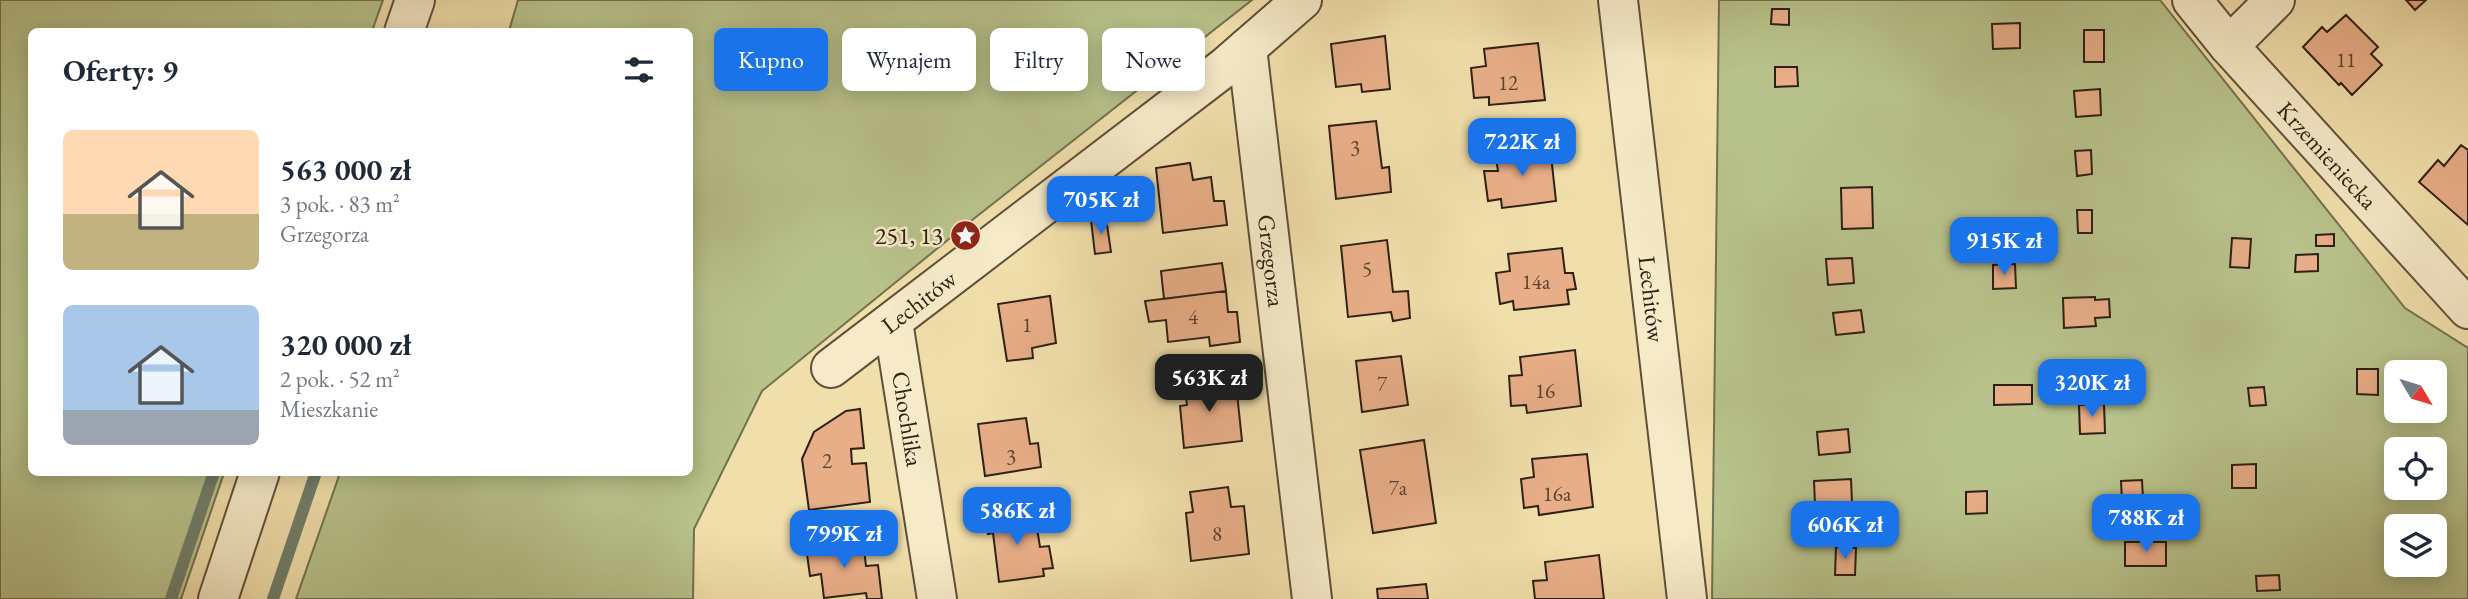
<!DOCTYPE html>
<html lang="pl">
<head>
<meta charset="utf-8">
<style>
  :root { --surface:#fff; --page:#f6f6f7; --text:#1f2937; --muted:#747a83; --accent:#1a73e8 }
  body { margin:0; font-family:"EB Garamond",serif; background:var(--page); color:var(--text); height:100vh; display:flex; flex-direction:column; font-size:26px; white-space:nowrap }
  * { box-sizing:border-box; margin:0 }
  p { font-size:23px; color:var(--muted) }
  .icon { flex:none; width:38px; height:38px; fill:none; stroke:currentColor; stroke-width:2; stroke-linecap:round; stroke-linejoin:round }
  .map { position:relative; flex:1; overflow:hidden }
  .sheet { position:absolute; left:28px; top:28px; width:665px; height:448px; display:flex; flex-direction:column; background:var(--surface); border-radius:10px; box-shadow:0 4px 18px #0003 }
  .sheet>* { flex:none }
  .hud { position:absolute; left:714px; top:28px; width:665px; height:63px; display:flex; gap:14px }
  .needle { width:46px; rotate:128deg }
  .buttons { position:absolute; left:2384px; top:360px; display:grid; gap:14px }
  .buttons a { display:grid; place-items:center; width:63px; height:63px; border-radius:10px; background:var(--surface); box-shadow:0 4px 18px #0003; font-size:35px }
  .price { position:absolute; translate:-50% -60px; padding:0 16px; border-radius:14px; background:var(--accent); color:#fff; font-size:23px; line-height:46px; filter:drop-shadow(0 2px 4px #0008) }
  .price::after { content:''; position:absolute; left:50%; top:42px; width:21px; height:16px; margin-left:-10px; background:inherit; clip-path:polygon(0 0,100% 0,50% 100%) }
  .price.active { background:#222; color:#fff }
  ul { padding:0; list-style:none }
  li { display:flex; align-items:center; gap:21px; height:175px; padding:0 35px }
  li span { display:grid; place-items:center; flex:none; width:196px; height:140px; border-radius:10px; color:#555 }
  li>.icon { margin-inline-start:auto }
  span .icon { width:84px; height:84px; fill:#fffc; stroke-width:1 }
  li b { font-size:30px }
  h2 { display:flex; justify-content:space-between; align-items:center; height:84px; padding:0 35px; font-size:30px }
  .chip { padding:0 24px; border-radius:10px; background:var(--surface); box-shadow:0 4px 18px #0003; font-size:24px; line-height:63px }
  .chip.active { background:var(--accent); color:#fff }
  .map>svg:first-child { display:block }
</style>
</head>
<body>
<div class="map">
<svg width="2468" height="599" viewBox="0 0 2468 599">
  <rect width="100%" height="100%" fill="#f1dfab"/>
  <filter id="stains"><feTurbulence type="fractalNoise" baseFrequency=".00286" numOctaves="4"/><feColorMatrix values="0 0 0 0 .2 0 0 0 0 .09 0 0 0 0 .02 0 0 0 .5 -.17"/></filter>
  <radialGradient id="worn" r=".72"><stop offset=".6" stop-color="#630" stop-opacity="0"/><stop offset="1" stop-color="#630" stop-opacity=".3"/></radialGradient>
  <path fill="#b8c28b" stroke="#737150" stroke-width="2" fill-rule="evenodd" d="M0,0H383L372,31L32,32V472L224,473L181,599H0Z
    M518,0H1252L976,217L762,391L694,529L693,599H296L340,473L690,472V32L509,31Z
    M1719,0H2160L2405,308L2468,348V599H1712ZM2396,373H2434V411H2396ZM2396,450H2434V488H2396ZM2396,527H2434V565H2396Z"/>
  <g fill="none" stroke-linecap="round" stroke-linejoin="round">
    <path stroke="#707e6a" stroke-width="12" d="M171,599L214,472
      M273,599L316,472"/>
  </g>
  <path fill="#e8ae88" stroke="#2e2014" stroke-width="2" d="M2406,0H2426L2415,10Z
    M1772,9H1789V25L1771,24Z
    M2346,15L2378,47L2371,54L2382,65L2352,95L2341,83L2339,85L2303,47L2322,27L2327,32Z
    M2020,23V48L1993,49L1992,24Z
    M2084,30H2104V62H2084Z
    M1385,36L1390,89L1362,92L1361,84L1336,87L1331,44Z
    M1538,43L1545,100L1489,105V97L1474,98L1471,68L1486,66L1484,49Z
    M1775,67H1797L1798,86L1775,87Z
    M2100,89L2101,115L2076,117L2074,91Z
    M1376,121L1382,168L1389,167L1391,192L1336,199L1329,126Z
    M2461,145L2468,150V225L2419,182L2438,160L2444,166Z
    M1550,146L1556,201L1502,208L1501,199L1488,201L1484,171H1498L1495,152Z
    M2091,150L2092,174L2077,176L2075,151Z
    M1190,163L1193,180L1211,177L1214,201H1224L1227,225L1163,233L1156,168Z
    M1872,187L1873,228L1842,229L1841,188Z
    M2077,210H2092V233H2078Z
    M1106,218L1111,252L1095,254L1091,220Z
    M2334,234V246H2316V235Z
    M2232,238L2251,239L2249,268L2230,267Z
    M1387,240L1393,292L1408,291L1410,318L1393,321L1391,312L1348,317L1341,246Z
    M1562,248L1565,273H1573L1576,289L1567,290L1569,304L1514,310L1513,301L1500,304L1496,273L1510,271L1508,254Z
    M2318,254V271L2295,272L2296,255Z
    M1852,258L1854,283L1828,285L1826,259Z
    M1222,263L1226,291L1164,299L1161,271Z
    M2015,264L2016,288L1993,289V265Z
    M1226,291L1228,312H1237L1240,342L1210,346L1209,337L1168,342L1166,320L1149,322L1145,301Z
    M1050,296L1056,343L1032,348L1033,358L1007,361L998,304Z
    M2095,297V300L2109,299L2110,317L2095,318L2096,326L2064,328L2063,298Z
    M1861,310L1864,332L1836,335L1833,313Z
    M1575,350L1581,406L1527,413L1526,405L1511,406L1509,376L1522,375L1520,357Z
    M1401,356L1408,405L1362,412L1356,361Z
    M2357,369H2378V395L2357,394Z
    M1221,375L1223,395L1237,393L1242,441L1184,448L1180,406L1187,405L1184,379Z
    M1994,385H2032V404L1994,405Z
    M2264,387L2266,405L2250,406L2248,388Z
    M2104,404L2105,433L2080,434L2079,405Z
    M860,409L864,448L851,449L852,464L866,463L870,502L809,510L802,459L814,432L846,411Z
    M1026,418L1030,444L1038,443L1041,467L985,476L978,424Z
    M1848,429L1850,452L1819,455L1817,432Z
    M1424,440L1436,523L1373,533L1360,450Z
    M1587,454L1593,507L1539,515L1538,506L1524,508L1521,479L1534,477L1532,459Z
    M2256,464V488H2232V465Z
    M1851,479L1852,503L1815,505L1814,481Z
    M2142,480L2143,499L2122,501L2121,481Z
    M1228,487L1231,507L1244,506L1249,554L1191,561L1186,513L1193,512L1190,492Z
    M1987,491V513L1966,514V492Z
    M1023,510L1026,529L1037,528L1040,547L1049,546L1053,568L1043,569L1044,576L999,582L993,533L988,534L986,515Z
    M863,541L866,566L878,565L882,599H867L866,593L824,598L821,574L810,576L806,547Z
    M2125,542H2166V566H2125Z
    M1836,547L1856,548L1855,575H1835Z
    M1599,555L1604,599H1535L1533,581L1547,580L1545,562Z
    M2279,575L2280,590L2257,591L2256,576Z
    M1426,584L1428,599H1378L1377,589Z"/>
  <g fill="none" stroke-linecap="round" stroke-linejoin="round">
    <defs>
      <g id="minor">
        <path id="s1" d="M1618,0L1687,599"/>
        <path id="s2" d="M2192,0L2229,46L2468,309"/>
        <path d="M404,32L415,0"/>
        <path d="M2229,46L2275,0"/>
        <path id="s3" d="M1247,48L1312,599"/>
        <path id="s4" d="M893,322L937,599"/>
        <path id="s5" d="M831,368L1225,67L1302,0"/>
        <path d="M218,599L260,472"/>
      </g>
    </defs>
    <use href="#minor" stroke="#5f503a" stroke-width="42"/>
    <use href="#minor" stroke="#f6eac8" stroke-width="38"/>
  </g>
  <defs>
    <symbol id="sight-disc" viewBox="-11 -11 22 22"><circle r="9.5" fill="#8f2418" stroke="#f6eac8"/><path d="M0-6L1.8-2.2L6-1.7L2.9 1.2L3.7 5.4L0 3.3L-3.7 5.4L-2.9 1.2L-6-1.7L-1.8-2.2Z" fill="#fff"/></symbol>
  </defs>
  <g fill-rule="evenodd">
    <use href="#sight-disc" x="948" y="218" width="35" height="35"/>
  </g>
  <g text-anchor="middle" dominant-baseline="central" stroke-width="5" stroke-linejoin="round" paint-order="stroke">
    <g font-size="21" fill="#5c4431">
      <text x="2346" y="59">11</text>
      <text x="1508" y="82">12</text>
      <text x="1355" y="147">3</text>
      <text x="1367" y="268">5</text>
      <text x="1536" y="281">14a</text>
      <text x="1193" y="316">4</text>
      <text x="1027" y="324">1</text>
      <text x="1382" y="383">7</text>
      <text x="1545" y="390">16</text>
      <text x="1011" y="456">3</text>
      <text x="827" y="460">2</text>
      <text x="1398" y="487">7a</text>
      <text x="1557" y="493">16a</text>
      <text x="1217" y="533">8</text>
    </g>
    <g font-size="24" fill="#2e2014" stroke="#f6eac8">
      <text stroke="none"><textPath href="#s2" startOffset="206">Krzemieniecka</textPath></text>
      <text stroke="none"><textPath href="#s3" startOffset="214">Grzegorza</textPath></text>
      <text stroke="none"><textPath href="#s1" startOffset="301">Lechitów</textPath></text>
      <text stroke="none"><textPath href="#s5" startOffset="110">Lechitów</textPath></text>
      <text stroke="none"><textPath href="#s4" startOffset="98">Chochlika</textPath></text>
    </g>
    <g font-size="24" fill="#2e2014" stroke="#f6eac8" text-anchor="end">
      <text x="943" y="235">251, 13</text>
    </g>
  </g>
  <rect width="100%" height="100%" filter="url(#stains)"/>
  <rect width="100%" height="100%" fill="url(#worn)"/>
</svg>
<div class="buttons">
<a><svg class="needle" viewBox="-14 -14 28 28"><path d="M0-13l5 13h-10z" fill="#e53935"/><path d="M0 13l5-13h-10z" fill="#747a83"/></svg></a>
<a><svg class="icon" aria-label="locate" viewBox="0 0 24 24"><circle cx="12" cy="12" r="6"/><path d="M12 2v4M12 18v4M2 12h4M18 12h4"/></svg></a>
<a><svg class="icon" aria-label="layers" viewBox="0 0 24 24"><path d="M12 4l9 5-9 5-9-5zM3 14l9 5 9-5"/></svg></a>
</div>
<b class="price" style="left:1522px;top:178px">722K zł</b>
<b class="price" style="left:1101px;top:236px">705K zł</b>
<b class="price" style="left:2004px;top:277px">915K zł</b>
<b class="price active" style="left:1209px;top:414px">563K zł</b>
<b class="price" style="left:2092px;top:419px">320K zł</b>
<b class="price" style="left:1017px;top:547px">586K zł</b>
<b class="price" style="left:2146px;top:554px">788K zł</b>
<b class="price" style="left:1845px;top:561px">606K zł</b>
<b class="price" style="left:844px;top:570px">799K zł</b>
<div class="hud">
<a class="chip active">Kupno</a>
<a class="chip">Wynajem</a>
<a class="chip">Filtry</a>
<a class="chip">Nowe</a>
</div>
<section class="sheet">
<h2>Oferty: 9<svg class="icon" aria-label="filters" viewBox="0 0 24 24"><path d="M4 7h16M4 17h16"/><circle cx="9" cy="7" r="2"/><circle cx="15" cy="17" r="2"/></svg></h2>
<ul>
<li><span style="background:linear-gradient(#ffd9b3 60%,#c2b280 0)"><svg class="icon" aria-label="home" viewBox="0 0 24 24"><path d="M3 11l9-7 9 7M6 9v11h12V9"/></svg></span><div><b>563 000 zł</b><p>3 pok. · 83 m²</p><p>Grzegorza</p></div></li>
<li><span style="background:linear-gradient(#a9c7e8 75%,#9aa5b1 0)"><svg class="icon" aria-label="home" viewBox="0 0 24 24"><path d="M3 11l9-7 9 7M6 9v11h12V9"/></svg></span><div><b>320 000 zł</b><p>2 pok. · 52 m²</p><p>Mieszkanie</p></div></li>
</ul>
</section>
</div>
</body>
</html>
